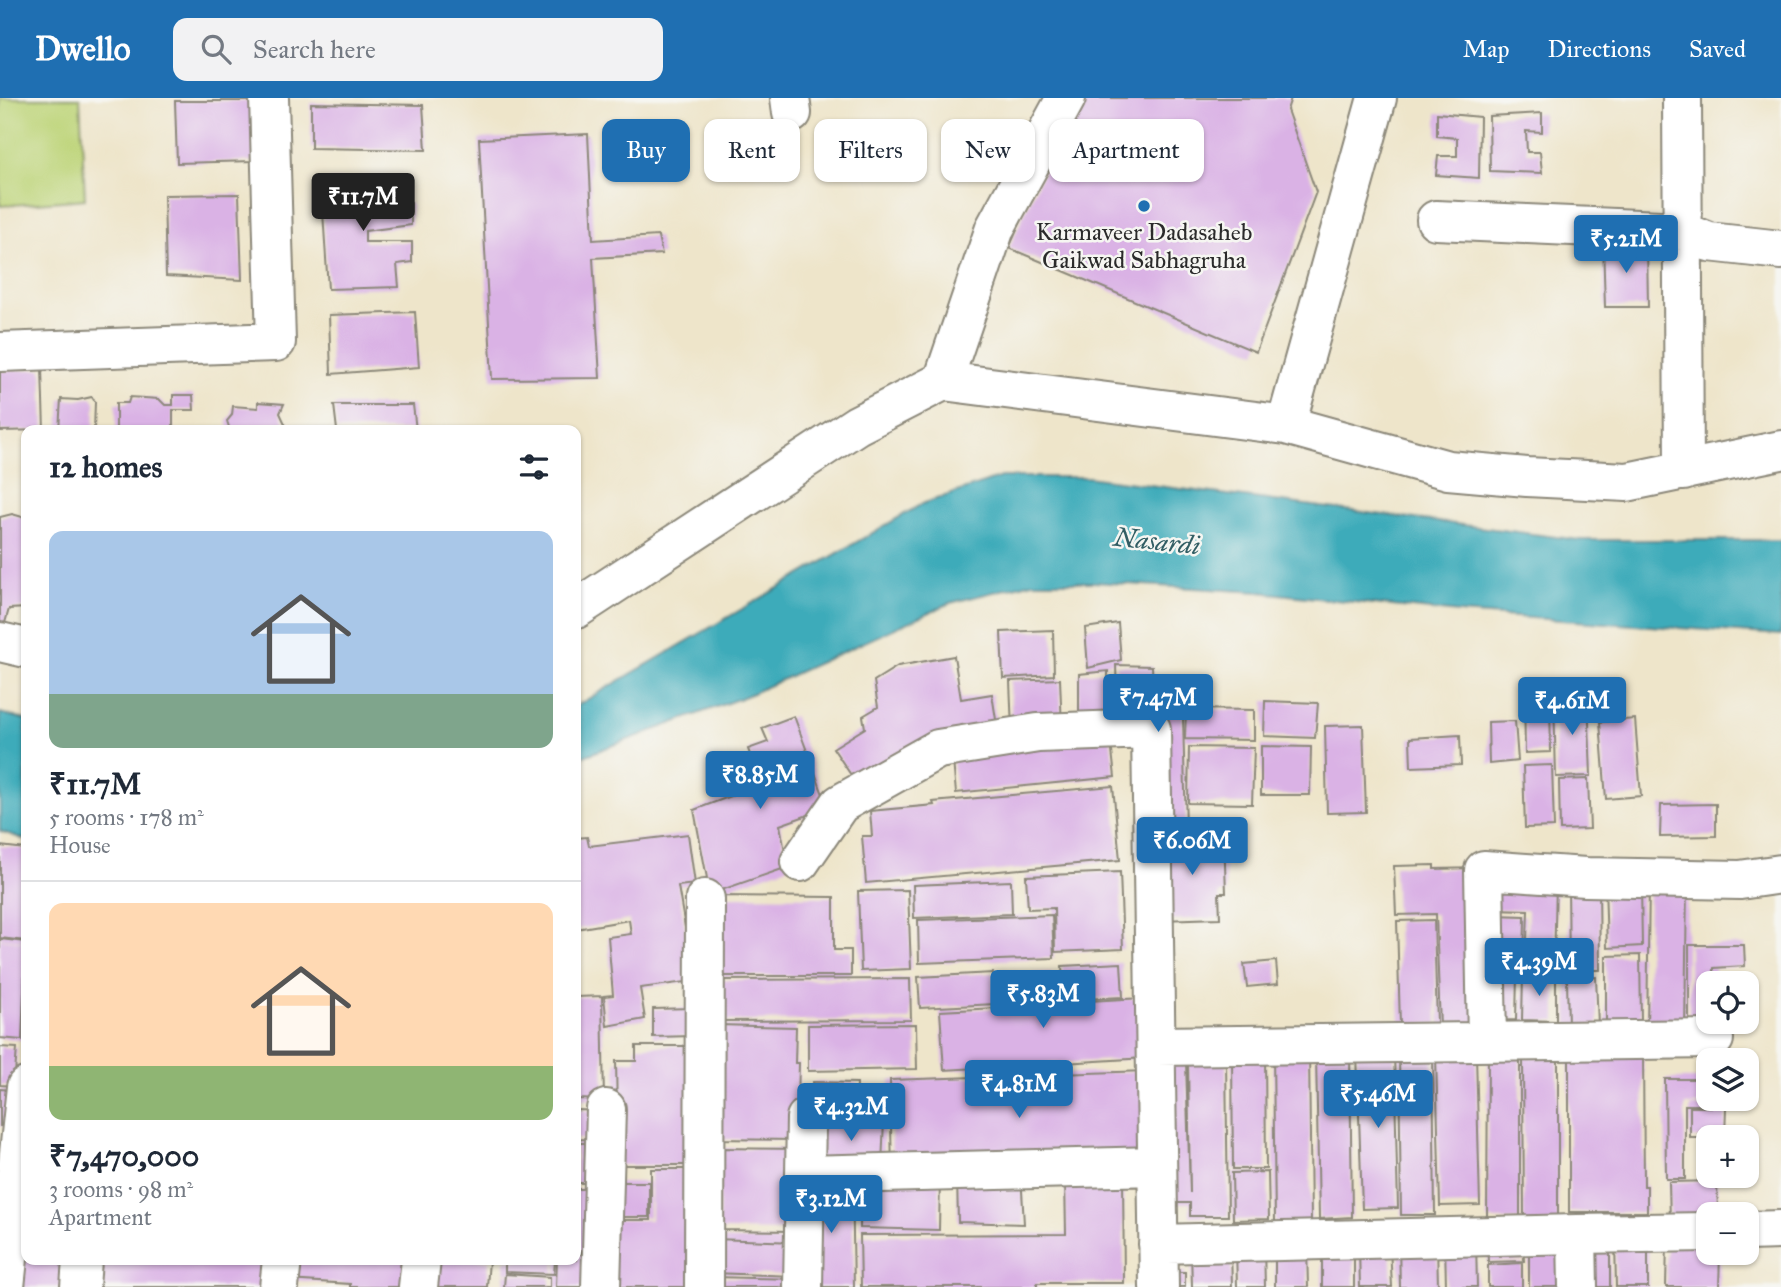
<!DOCTYPE html>
<html lang="en">
<head>
<meta charset="utf-8">
<style>
  :root { --surface:#fff; --page:#f2f2f3; --text:#1f2937; --muted:#747a83; --line:#e0e1e3; --accent:#1f6fb2 }
  body { margin:0; font-family:"IM FELL Great Primer",serif; background:var(--page); color:var(--text); height:100vh; display:flex; flex-direction:column; font-size:26px; white-space:nowrap }
  * { box-sizing:border-box; margin:0 }
  p { font-size:23px; color:var(--muted) }
  .icon { flex:none; width:38px; height:38px; fill:none; stroke:currentColor; stroke-width:2; stroke-linecap:round; stroke-linejoin:round }
  .map { position:relative; flex:1; overflow:hidden }
  .panel { position:absolute; left:21px; top:327px; width:560px; height:840px; display:flex; flex-direction:column; background:var(--surface); border-radius:14px; box-shadow:0 2px 5px #0004 }
  .panel>* { flex:none }
  .top-card { position:absolute; left:602px; top:21px; width:665px; height:63px; display:flex; gap:14px }
  .tools { position:absolute; left:1696px; top:873px; display:grid; gap:14px }
  .tools a { display:grid; place-items:center; width:63px; height:63px; border-radius:14px; background:var(--surface); box-shadow:0 2px 5px #0004; font-size:35px }
  .price { position:absolute; translate:-50% -60px; padding:0 16px; border-radius:7px; background:var(--accent); color:#fff; font-size:23px; line-height:46px; filter:drop-shadow(0 2px 4px #0008) }
  .price::after { content:''; position:absolute; left:50%; top:42px; width:21px; height:16px; margin-left:-10px; background:inherit; clip-path:polygon(0 0,100% 0,50% 100%) }
  .price.current { background:#222; color:#fff }
  ul { padding:0; list-style:none }
  li { display:grid; align-content:center; gap:14px; height:371px; padding:0 28px }
  li+li { border-top:2px solid var(--line) }
  li span { display:grid; place-items:center; height:217px; border-radius:14px; color:#555 }
  li>.icon { margin-inline-start:auto }
  span .icon { width:126px; height:126px; fill:#fffc; stroke-width:1 }
  li b { font-size:30px }
  h2 { display:flex; justify-content:space-between; align-items:center; height:84px; padding:0 28px; font-size:30px }
  .tag { padding:0 24px; border-radius:14px; background:var(--surface); box-shadow:0 2px 5px #0004; font-size:24px; line-height:63px }
  .tag.current { background:var(--accent); color:#fff }
  header { display:flex; align-items:center; gap:42px; box-sizing:border-box; height:98px; padding:0 35px; background:var(--accent); color:#fff }
  header strong { font-size:33px }
  nav { display:flex; gap:38px; margin-inline-start:auto; font-size:24px }
  .search { width:490px; height:63px; background:var(--page); display:flex; align-items:center; gap:18px; box-sizing:border-box; padding:0 24px; border-radius:14px; color:var(--muted); font-size:26px }
  .map>svg:first-child { display:block }
</style>
</head>
<body>
<header>
<strong>Dwello</strong>
<div class="search"><svg class="icon" aria-label="search" viewBox="0 0 24 24"><circle cx="10" cy="10" r="6"/><path d="M15 15l6 6"/></svg>Search here</div>
<nav><a>Map</a><a>Directions</a><a>Saved</a></nav>
</header>
<div class="map">
<svg width="1781" height="1189" viewBox="0 0 1781 1189">
  <rect width="100%" height="100%" fill="#f6f6f2"/>
  <filter id="ink" filterUnits="userSpaceOnUse"><feTurbulence type="fractalNoise" baseFrequency=".0143" numOctaves="2"/><feDisplacementMap in="SourceGraphic" scale="14" xChannelSelector="R" yChannelSelector="G"/><feConvolveMatrix kernelMatrix="1 2 1 2 8 2 1 2 1" color-interpolation-filters="sRGB"/></filter>
  <filter id="wash" filterUnits="userSpaceOnUse"><feTurbulence type="fractalNoise" baseFrequency=".00686" numOctaves="4" result="noise"/><feDisplacementMap in="SourceGraphic" scale="28" xChannelSelector="R" yChannelSelector="G"/><feGaussianBlur stdDeviation="1.57" result="paint"/><feColorMatrix in="noise" values="0 0 0 0 0 0 0 0 0 0 0 0 0 0 0 0 0 1.4 0 .05"/><feComposite in="paint" operator="in"/></filter>
  <g filter="url(#wash)">
    <rect width="100%" height="100%" fill="#eee5ca"/>
    <path fill="#bdd478" stroke="#748052" stroke-width="2" d="M0,0H80L85,101L0,108Z"/>
    <path fill="#3cabba" stroke="#346b72" stroke-width="2" d="M1001,379H1087L1580,442H1781V537L1459,515L1259,494L1093,484H1033L950,505L746,598L576,661V608L922,406Z
      M0,615L26,622V742L0,733Z"/>
    <g id="blocks">
      <path fill="#dab2e5" d="M1076,0H1291L1287,12L1316,94L1256,254L1009,150Z
        M175,3H252L254,63L177,65Z
        M311,5L423,7L426,52L311,50Z
        M1437,15L1480,19L1479,80L1436,77L1438,58H1457V40L1437,38Z
        M1542,15V34L1526,33L1527,54H1540L1542,75L1490,73L1489,18Z
        M588,36L593,142L658,138L662,156L593,160L600,280L492,281L479,41Z
        M393,79L396,107L411,105V127L365,133V144H412V164L397,166L399,189L328,191L321,83Z
        M239,96L242,182L166,178L164,97Z
        M1603,144L1647,145L1648,209H1605Z
        M415,214L419,269L331,276L329,217Z
        M42,271L44,332L0,333V273Z
        M173,297H193L194,312H173V332H116V305H128L130,299L159,301L165,307H173Z
        M92,299L95,304L94,332H59L61,301L78,302Z
        M258,304L284,306L280,315L286,328L283,332H230L227,323L232,317L233,308L258,310Z
        M334,307H413L416,332H337Z
        M12,416L26,420V510L9,511L5,525L0,526V419Z
        M1118,525L1121,562L1088,570L1085,530Z
        M1053,532L1054,577L1003,580L1001,534Z
        M954,558L961,601L992,596L997,628L861,692L833,650L865,630L863,618L878,609L874,583L898,568Z
        M1116,567L1152,568L1153,589L1182,587L1186,728L1160,730L1154,610V628H1118Z
        M1108,573V618L1079,620V576Z
        M1060,581L1062,630L1012,632L1010,583Z
        M1543,589L1544,608H1550L1551,654L1525,655L1524,590Z
        M1588,598L1591,678L1556,679L1554,599Z
        M1265,603L1318,605L1315,640L1264,638Z
        M1186,611L1254,612V642L1185,641Z
        M794,618L828,710L780,727L788,769L710,796L694,712L761,687L748,651L768,644L762,630Z
        M1635,621L1641,698L1606,701L1600,624Z
        M1515,623L1518,663L1489,666L1488,624Z
        M1363,627L1366,714L1327,715L1325,628Z
        M1110,636L1115,679L956,695L952,652Z
        M1460,637L1461,667L1411,669L1410,640Z
        M1261,648L1311,649L1310,697H1261Z
        M1189,649L1254,650L1252,706L1188,705Z
        M1552,667L1554,729L1525,730L1523,668Z
        M1588,681L1590,731L1560,732L1559,682Z
        M1113,688L1120,762L866,785L862,738H872L870,713L934,707L933,704Z
        M1716,706V738L1660,739L1661,707Z
        M688,736L695,786L678,788L694,883L640,890L645,921L607,928L604,898L613,897L608,839L631,836L629,822L576,831V740L587,739L589,748Z
        M1224,737L1226,795H1219L1220,820L1161,822L1159,739Z
        M0,748L26,751V843L0,840Z
        M1434,767V771L1478,770L1484,929L1440,930L1436,816L1396,817L1394,768Z
        M1120,774L1123,851L1055,854L1054,810L1028,811L1026,778Z
        M1494,782L1556,784L1554,871L1526,872L1528,812L1493,811Z
        M1011,783L1012,816L914,820L913,787Z
        M1649,784H1687L1685,935H1647Z
        M1568,785H1599L1600,872H1569Z
        M1641,785L1642,848L1607,850L1605,786Z
        M908,792L911,871L861,873L858,793Z
        M716,798L834,799V852H851V878H716Z
        M1052,817L1054,860L919,865L918,822Z
        M1493,817L1525,818L1524,870L1492,869Z
        M1434,822L1437,926L1400,927L1397,823Z
        M0,841L26,844L22,942L0,940Z
        M1689,847H1744L1745,868L1714,870V886H1708V924L1689,928Z
        M1640,857L1641,923L1606,925V858Z
        M1276,863L1278,886L1247,889L1244,866Z
        M1121,865L1123,899L1064,902L1062,868Z
        M1051,874L1053,905L1143,900L1146,960L944,972L940,913L1015,909L1013,877Z
        M993,875L995,906L920,910L918,879Z
        M1491,876H1517L1516,922L1490,923Z
        M1523,877H1556V923L1522,922Z
        M1596,879L1598,927L1568,928L1567,880Z
        M910,881L911,922L717,923L716,882Z
        M602,898L604,1002L576,1001V899Z
        M693,910L694,938L653,939V911Z
        M916,926L917,971L808,973V927Z
        M719,927L796,929L795,965H799L797,1042L717,1041Z
        M636,948H699L700,1067H618L616,963H636Z
        M0,949L17,950L14,988L0,987Z
        M1569,951H1643L1644,1088H1647V1114H1569Z
        M1309,952L1311,1124L1275,1125L1273,953Z
        M1433,952L1435,1117H1401L1399,953Z
        M1350,953L1352,1119L1319,1121L1316,955Z
        M1394,953L1398,1110L1362,1111L1357,954Z
        M1488,953H1520V1122H1487Z
        M1736,955V962H1708V978L1700,979L1699,957Z
        M1232,956H1265L1266,1071H1233Z
        M1476,956L1480,1107L1440,1108L1436,957Z
        M1523,959H1558V1125L1524,1126Z
        M1226,960L1228,1118H1190V1105H1162L1160,965H1186L1190,1095L1188,961Z
        M1146,973L1150,1061L892,1072L890,982Z
        M1665,981H1705V1007H1685V1081H1666Z
        M813,984L857,985L856,1019L812,1018Z
        M0,991L12,992L10,1028H0Z
        M1708,1001H1728V1007H1708Z
        M1690,1009H1726L1725,1040H1690Z
        M576,1012L605,1013L604,1042L576,1041Z
        M884,1023L882,1066L819,1069L820,1024Z
        M576,1045H599L600,1085H576Z
        M1702,1047H1708V1070L1702,1071Z
        M720,1050L803,1051L796,1133L719,1132Z
        M651,1071H696V1189H610L609,1122H651Z
        M1268,1074L1269,1121L1233,1122L1232,1075Z
        M1021,1076L1024,1126L958,1124L957,1078Z
        M1123,1079L1124,1185H1037V1189H861L860,1137L1066,1136L1065,1080Z
        M940,1080L939,1132L860,1130L861,1086Z
        M852,1083L854,1189H809L810,1084Z
        M1717,1083L1718,1116L1670,1123L1669,1084Z
        M613,1084H649V1119H613Z
        M576,1091H596L594,1154H576Z
        M1523,1140L1524,1163L1488,1164L1487,1141Z
        M1648,1140V1189H1616L1615,1141Z
        M714,1141L796,1144L794,1178L713,1175Z
        M1476,1142L1477,1189H1446L1445,1143Z
        M1529,1142H1563V1189H1529Z
        M1610,1142V1189H1582L1581,1143Z
        M1667,1142L1708,1143V1155H1720L1719,1189H1666Z
        M1437,1144L1438,1189H1400L1399,1145Z
        M1236,1148H1264L1265,1189H1237Z
        M1390,1148L1392,1189H1360L1359,1149Z
        M1231,1149L1232,1189H1192L1191,1151Z
        M1275,1149H1307L1308,1189H1275Z
        M1322,1150L1354,1151V1189H1322Z
        M576,1156H597L596,1189H556L557,1162H576Z
        M26,1162H65L62,1189H6Z
        M88,1162H264L260,1189H86Z
        M290,1162H414L412,1189H350V1186L288,1182Z
        M427,1162H489L487,1189H425Z
        M505,1162H555L554,1176L505,1174Z
        M1522,1165V1189H1488V1167Z
        M1163,1174H1185V1189H1164Z
        M505,1176L550,1179V1189H504Z
        M715,1179L797,1181L796,1189H715Z"/>
    </g>
  </g>
  <g filter="url(#ink)">
    <use href="#blocks" fill-opacity="0" stroke="#8c887a" stroke-width="2"/>
    <g fill="none" stroke-linecap="round" stroke-linejoin="round">
      <defs>
        <path id="minor" d="M790,0L792,15
          M1682,0L1684,373
          M1436,122L1682,133L1709,144L1781,152
          M0,254L276,244L269,0
          M943,283L995,130L1066,0
          M1286,327L1377,0
          M576,511L857,327L943,283L1286,327L1448,372L1527,379L1627,384L1781,352
          M0,544L26,550
          M800,764L840,706L938,651L1038,635L1151,631L1159,1189
          M1487,944L1484,772L1586,779L1740,782L1781,776
          M1157,948L1714,941
          M805,1077L1156,1068
          M1746,1133L1781,1132
          M1577,1136L1708,1134
          M1158,1146L1577,1136L1578,1189
          M5,1189L26,989
          M80,1189L82,1162
          M279,1189L282,1162
          M418,1189L421,1162
          M601,1189L606,1011
          M704,1189L705,801
          M803,1189L806,1020"/>
      </defs>
      <use href="#minor" stroke="#8c887a" stroke-width="42"/>
      <use href="#minor" stroke="#fff" stroke-width="38"/>
    </g>
  </g>
  <circle fill="#1f6fb2" stroke="#f6f6f2" stroke-width="2.5" cx="1144" cy="108" r="7"/>
  <g text-anchor="middle" dominant-baseline="central" stroke-width="5" stroke-linejoin="round" paint-order="stroke">
    <g font-size="24" fill="#2b2b2b" stroke="#f6f6f2">
      <text x="1144" y="134">Karmaveer Dadasaheb<tspan x="1144" dy="28">Gaikwad Sabhagruha</tspan></text>
    </g>
    <g font-size="26" font-style="italic" fill="#325e64" stroke="#f6f6f2">
      <text transform="translate(1157 443) rotate(6)">Nasardi</text>
    </g>
  </g>
</svg>
<div class="tools">
<a><svg class="icon" aria-label="locate" viewBox="0 0 24 24"><circle cx="12" cy="12" r="6"/><path d="M12 2v4M12 18v4M2 12h4M18 12h4"/></svg></a>
<a><svg class="icon" aria-label="layers" viewBox="0 0 24 24"><path d="M12 4l9 5-9 5-9-5zM3 14l9 5 9-5"/></svg></a>
<a>+</a>
<a>−</a>
</div>
<b class="price current" style="left:363px;top:135px">₹11.7M</b>
<b class="price" style="left:1626px;top:177px">₹5.21M</b>
<b class="price" style="left:1158px;top:636px">₹7.47M</b>
<b class="price" style="left:1572px;top:639px">₹4.61M</b>
<b class="price" style="left:760px;top:713px">₹8.85M</b>
<b class="price" style="left:1192px;top:779px">₹6.06M</b>
<b class="price" style="left:1539px;top:900px">₹4.39M</b>
<b class="price" style="left:1043px;top:932px">₹5.83M</b>
<b class="price" style="left:1019px;top:1022px">₹4.81M</b>
<b class="price" style="left:1378px;top:1032px">₹5.46M</b>
<b class="price" style="left:851px;top:1045px">₹4.32M</b>
<b class="price" style="left:831px;top:1137px">₹3.12M</b>
<div class="top-card">
<a class="tag current">Buy</a>
<a class="tag">Rent</a>
<a class="tag">Filters</a>
<a class="tag">New</a>
<a class="tag">Apartment</a>
</div>
<section class="panel">
<h2>12 homes<svg class="icon" aria-label="filters" viewBox="0 0 24 24"><path d="M4 7h16M4 17h16"/><circle cx="9" cy="7" r="2"/><circle cx="15" cy="17" r="2"/></svg></h2>
<ul>
<li><span style="background:linear-gradient(#a9c7e8 75%,#7fa58c 0)"><svg class="icon" aria-label="home" viewBox="0 0 24 24"><path d="M3 11l9-7 9 7M6 9v11h12V9"/></svg></span><div><b>₹11.7M</b><p>5 rooms · 178 m²</p><p>House</p></div></li>
<li><span style="background:linear-gradient(#ffd9b3 75%,#8fb573 0)"><svg class="icon" aria-label="home" viewBox="0 0 24 24"><path d="M3 11l9-7 9 7M6 9v11h12V9"/></svg></span><div><b>₹7,470,000</b><p>3 rooms · 98 m²</p><p>Apartment</p></div></li>
</ul>
</section>
</div>
</body>
</html>
